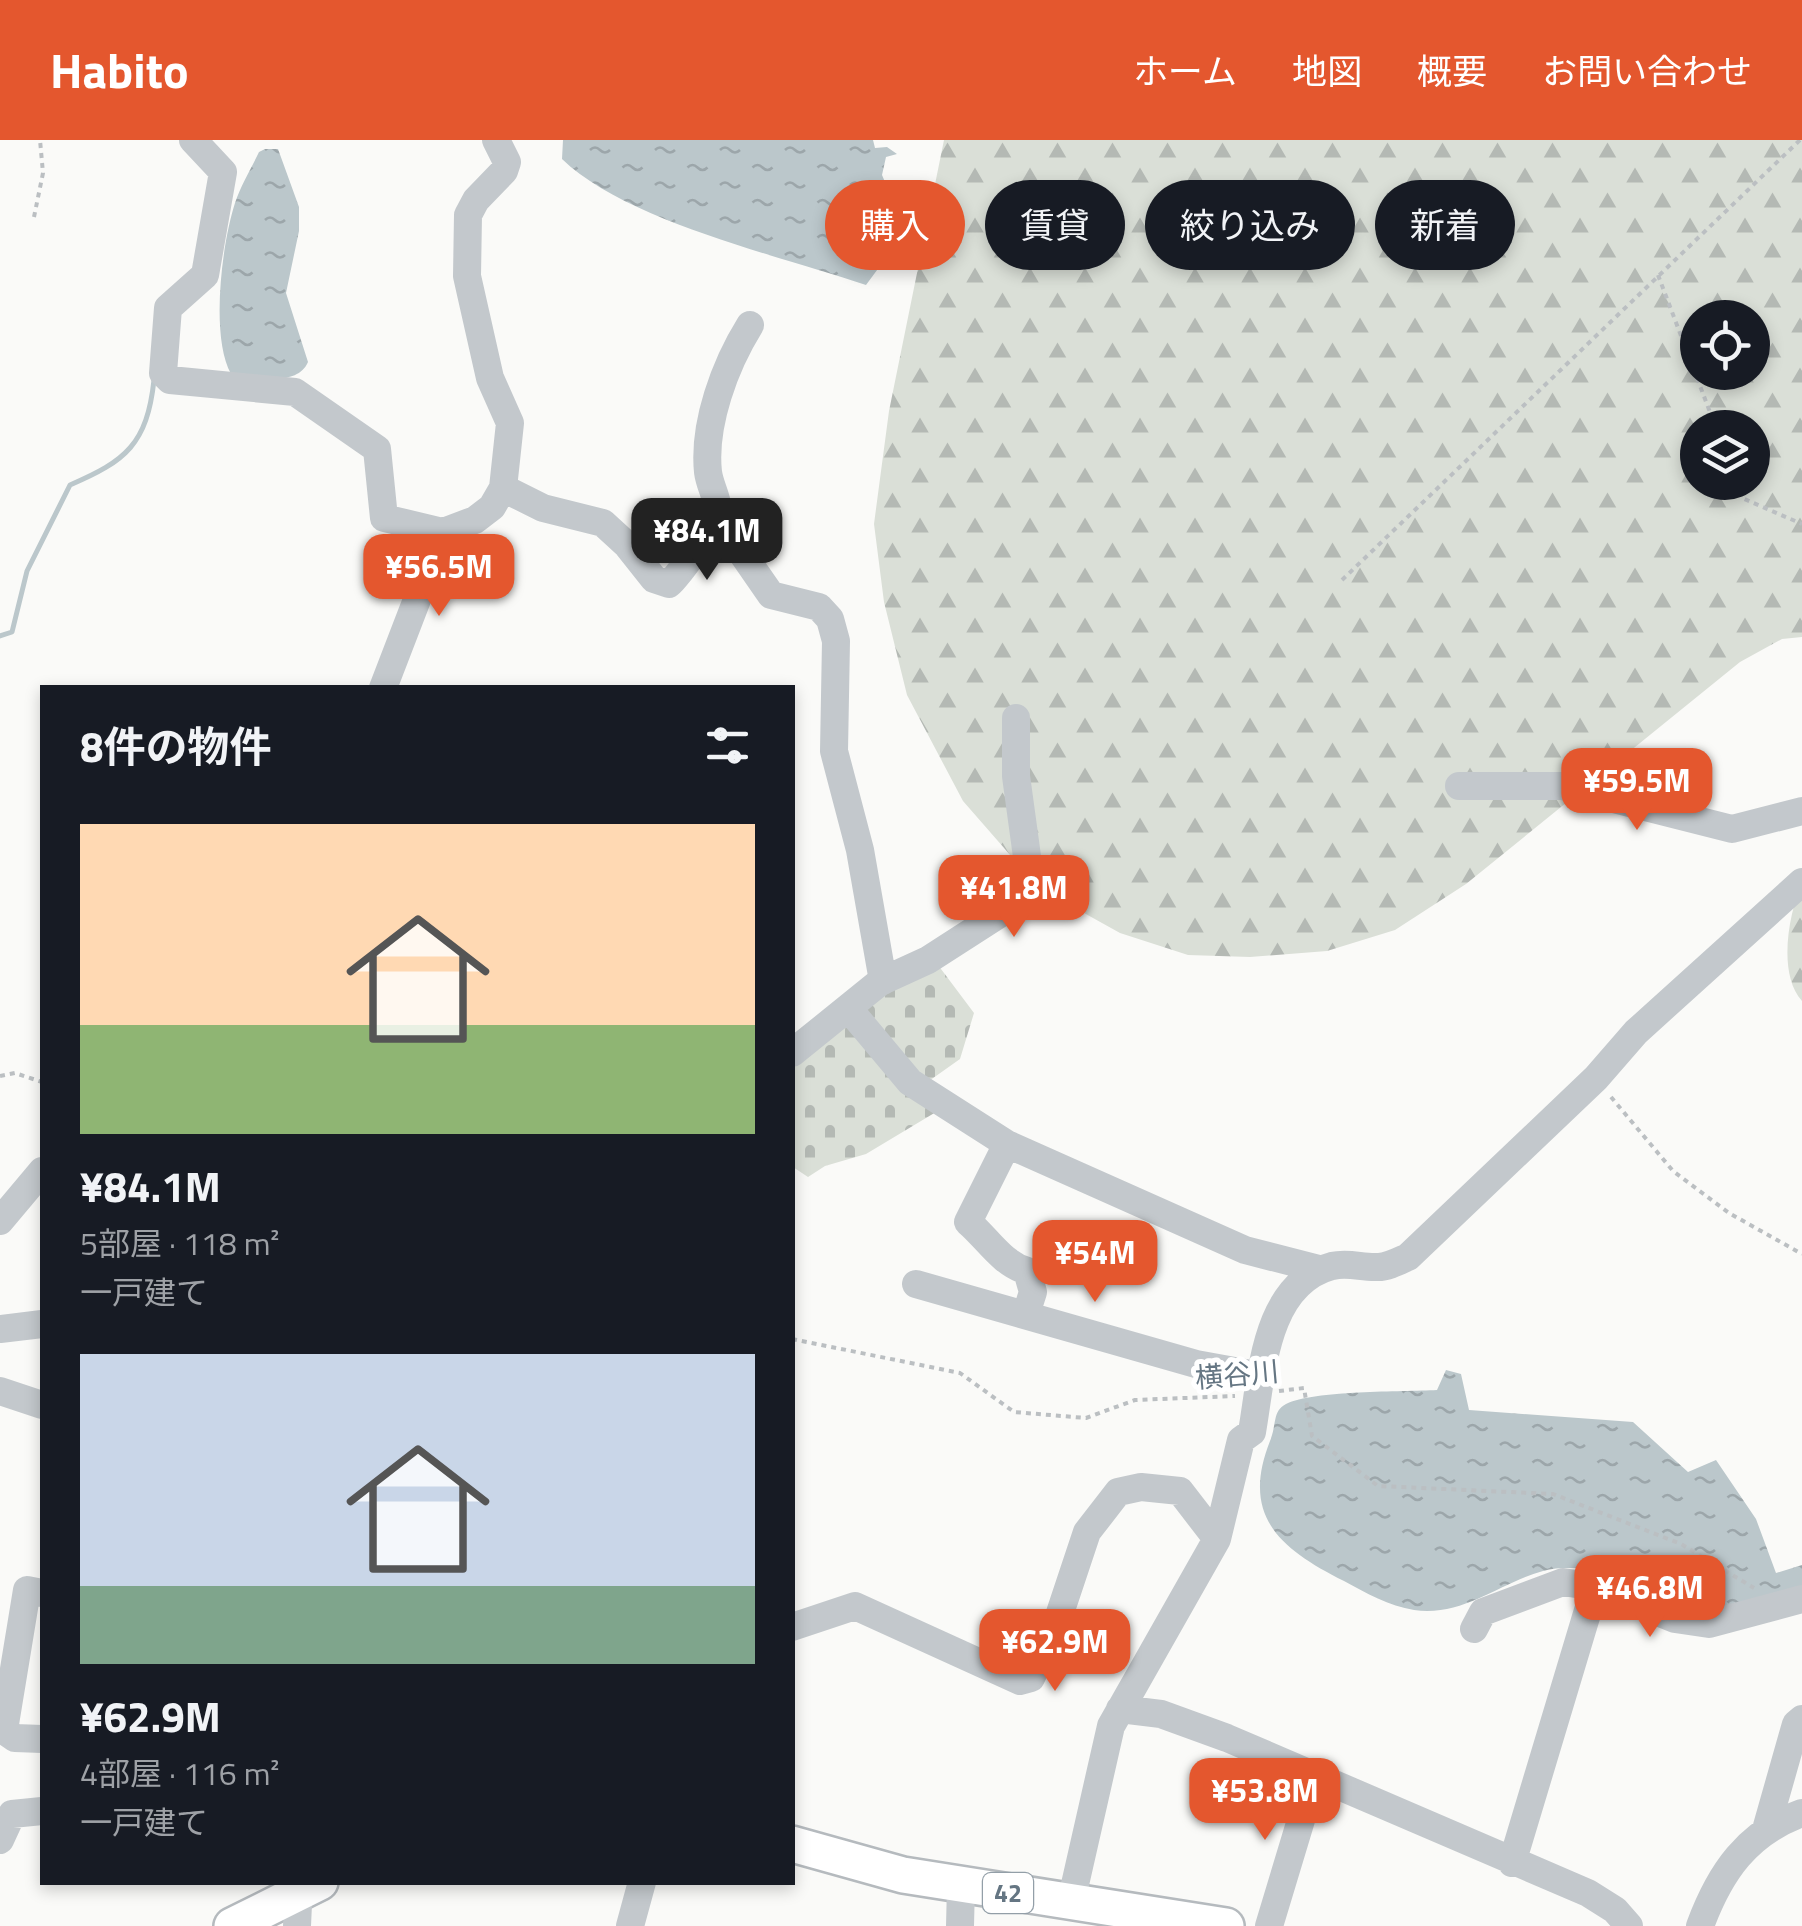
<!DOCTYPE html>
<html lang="ja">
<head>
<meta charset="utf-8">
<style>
  :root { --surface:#171b24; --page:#242831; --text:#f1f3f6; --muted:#9ea1a6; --accent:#e4572e }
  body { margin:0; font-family:"Titillium Web","Noto Sans JP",sans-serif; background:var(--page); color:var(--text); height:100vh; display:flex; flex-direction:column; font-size:38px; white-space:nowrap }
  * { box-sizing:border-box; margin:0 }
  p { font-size:32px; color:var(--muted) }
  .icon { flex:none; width:55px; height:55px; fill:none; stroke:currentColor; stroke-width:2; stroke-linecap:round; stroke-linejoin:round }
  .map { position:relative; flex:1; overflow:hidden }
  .panel { position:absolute; left:40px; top:545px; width:755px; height:1200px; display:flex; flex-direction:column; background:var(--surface); border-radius:0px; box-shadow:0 5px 15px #0003 }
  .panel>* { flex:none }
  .hud { position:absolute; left:825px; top:40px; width:825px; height:90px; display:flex; gap:20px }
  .fabs { position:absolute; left:1680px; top:160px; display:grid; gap:20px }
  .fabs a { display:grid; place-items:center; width:90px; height:90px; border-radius:50%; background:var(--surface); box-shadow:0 5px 15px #0003; font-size:50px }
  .price { position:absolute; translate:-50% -85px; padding:0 22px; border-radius:20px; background:var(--accent); color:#fff; font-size:32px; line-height:65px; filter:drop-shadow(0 2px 5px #0008) }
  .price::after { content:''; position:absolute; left:50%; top:60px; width:30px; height:22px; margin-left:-15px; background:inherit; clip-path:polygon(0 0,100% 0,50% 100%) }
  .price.selected { background:#222; color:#fff }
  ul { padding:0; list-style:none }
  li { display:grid; align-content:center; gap:20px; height:530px; padding:0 40px }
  li span { display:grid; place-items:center; height:310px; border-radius:0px; color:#555 }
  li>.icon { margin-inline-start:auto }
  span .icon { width:180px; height:180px; fill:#fffc; stroke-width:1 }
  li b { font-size:42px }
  h2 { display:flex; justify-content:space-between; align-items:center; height:120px; padding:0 40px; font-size:42px }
  .pill { padding:0 35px; border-radius:45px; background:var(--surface); box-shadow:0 5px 15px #0003; font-size:35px; line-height:90px }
  .pill.selected { background:var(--accent); color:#fff }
  header { display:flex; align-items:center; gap:60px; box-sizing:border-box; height:140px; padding:0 50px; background:var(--accent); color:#fff }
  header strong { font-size:48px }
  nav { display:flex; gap:55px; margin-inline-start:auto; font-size:35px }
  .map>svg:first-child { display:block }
</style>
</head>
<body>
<header>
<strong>Habito</strong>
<nav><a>ホーム</a><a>地図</a><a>概要</a><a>お問い合わせ</a></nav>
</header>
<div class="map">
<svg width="1802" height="1786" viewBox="0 0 1802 1786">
  <defs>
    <pattern id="forest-firs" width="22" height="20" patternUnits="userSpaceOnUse" patternTransform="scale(2.5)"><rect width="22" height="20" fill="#dadfd7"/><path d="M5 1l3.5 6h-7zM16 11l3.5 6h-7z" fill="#b4b9b4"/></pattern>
    <pattern id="cemetery-stones" width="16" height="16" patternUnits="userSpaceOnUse" patternTransform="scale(2.5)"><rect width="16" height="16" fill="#dadfd7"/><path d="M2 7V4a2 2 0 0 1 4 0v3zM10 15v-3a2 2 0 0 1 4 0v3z" fill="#b4b9b4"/></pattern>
    <pattern id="water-ripples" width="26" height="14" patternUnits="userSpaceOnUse" patternTransform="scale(2.5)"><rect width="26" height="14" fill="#bbc7cb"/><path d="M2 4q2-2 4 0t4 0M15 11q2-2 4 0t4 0" fill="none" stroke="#9ca6aa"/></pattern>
  </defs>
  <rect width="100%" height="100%" fill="#fafaf8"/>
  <path fill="url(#forest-firs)" fill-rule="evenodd" d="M944,0H1802V497L1782,499L1740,522L1466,744L1395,790L1327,811L1250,817L1188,815L1120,793L1039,748L963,661L907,555L884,462L874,384L889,271ZM1698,178H1752V232H1698ZM1698,288H1752V342H1698Z
    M1802,742V861C1777,833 1789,773 1802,742Z"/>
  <path fill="url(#cemetery-stones)" d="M935,821L974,873L960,919L912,953L936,972L866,1014L825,1026L808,1037L793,1027V919L847,875Z"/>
  <path fill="url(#water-ripples)" d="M563,0H873L875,8L887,7L897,14L886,17L882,35L906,91L866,145C780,116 626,81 562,19Z
    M265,9H278L299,67V91L286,153L308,222C297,248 255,236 231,234C210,196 222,103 235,63C241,45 251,29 259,12Z
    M1446,1230L1461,1234L1469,1270L1633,1282L1688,1332L1716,1320L1756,1379L1776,1433L1802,1425V1452L1710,1477L1616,1443L1621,1423L1600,1418L1596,1428C1580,1429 1559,1426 1543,1431C1499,1443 1463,1477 1414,1470C1389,1466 1366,1453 1344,1441C1281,1409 1240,1377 1270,1301C1277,1285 1272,1271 1286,1264C1314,1250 1402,1252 1437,1250Z"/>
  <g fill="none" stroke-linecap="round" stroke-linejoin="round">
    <path stroke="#bbc7cb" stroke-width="5" d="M0,496L12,492L27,431L70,345C126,321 147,304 154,240"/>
    <defs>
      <path id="major" d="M792,1704L903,1735L1226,1786
        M232,1786L320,1742"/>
    </defs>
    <use href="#major" stroke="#b5babe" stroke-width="40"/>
    <path stroke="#bbbfc2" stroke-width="4" stroke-dasharray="5 5" stroke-linecap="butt" d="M34,77L43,33L40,0
      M1658,135L1716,288
      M1736,342L1742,358L1802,384
      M1342,440L1800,0
      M0,936L15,933L42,942
      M1611,957L1673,1031L1729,1073L1802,1114
      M792,1199L960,1233L1014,1272L1086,1278L1135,1260L1235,1256
      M1279,1251L1304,1248L1312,1296L1378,1346L1553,1354L1681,1404L1754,1448"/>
    <path stroke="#c3c8cc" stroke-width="28" d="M193,0L223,32L205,135L168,168L163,233L170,240L295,252L377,309L384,378L443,392L475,380L492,367L503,348L510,283L490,238L467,136L468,75L476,60L504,31L507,22L496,0
      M503,348L543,368L603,383L627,405L654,439L669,444C675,441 715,384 717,377C720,360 710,348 708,332C703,284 725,225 750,185
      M714,386L735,403L771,455L819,467L830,479L836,501L834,611L860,710L883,841
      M383,548L443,392
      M1459,646H1562L1732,689L1802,671
      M848,868L910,942L1007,1004L1245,1110L1319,1129
      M792,913L880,842L928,820L1032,753L1016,636V578
      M1007,1004L968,1082C988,1099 1001,1123 1027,1131L1033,1152L1026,1174
      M0,1081L42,1031
      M916,1144L1196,1224L1262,1236
      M0,1189L42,1184
      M0,1251L42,1265
      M792,1487L855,1466L1020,1541L1031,1538L1055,1488L1087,1392L1118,1352L1141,1347L1180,1351L1217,1399
      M1474,1489L1483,1472L1563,1442L1595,1447L1675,1479L1709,1484L1802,1459
      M1120,1569L1161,1574L1227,1598L1588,1753L1615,1770L1629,1786
      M0,1588L15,1598L42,1599
      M4,1590L27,1450L42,1453
      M1767,1686L1796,1584L1802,1579
      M0,1700L12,1674L42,1671
      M1512,1723L1595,1447
      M1071,1762L1111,1586L1217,1399L1241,1300L1252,1292C1262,1236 1264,1144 1332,1126C1349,1122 1362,1128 1378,1127C1388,1127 1399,1121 1408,1117L1596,938L1636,892L1802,742
      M297,1786L299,1742
      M630,1786L642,1742
      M960,1786L961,1745
      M1269,1786L1314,1637
      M1700,1786C1720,1732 1747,1693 1802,1673"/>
    <use href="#major" stroke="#fff" stroke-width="35"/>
  </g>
  <g text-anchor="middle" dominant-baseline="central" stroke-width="10" stroke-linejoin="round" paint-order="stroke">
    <rect fill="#fff" stroke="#939fa8" stroke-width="2.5" x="983" y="1733" width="50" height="40" rx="8"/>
    <g font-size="25" font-weight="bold" fill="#657683">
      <text x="1008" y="1753">42</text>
    </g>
    <g font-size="28" fill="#657683" stroke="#fff">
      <text transform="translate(1237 1234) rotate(-5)">横谷川</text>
    </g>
  </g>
</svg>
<div class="fabs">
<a><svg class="icon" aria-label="locate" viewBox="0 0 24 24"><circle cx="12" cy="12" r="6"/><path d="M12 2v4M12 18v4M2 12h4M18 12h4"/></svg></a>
<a><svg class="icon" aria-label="layers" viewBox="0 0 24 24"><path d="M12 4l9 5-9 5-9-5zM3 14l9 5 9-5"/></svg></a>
</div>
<b class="price selected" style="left:707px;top:443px">¥84.1M</b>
<b class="price" style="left:439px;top:479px">¥56.5M</b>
<b class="price" style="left:1637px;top:693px">¥59.5M</b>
<b class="price" style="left:1014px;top:800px">¥41.8M</b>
<b class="price" style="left:1095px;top:1165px">¥54M</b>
<b class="price" style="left:1650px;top:1500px">¥46.8M</b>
<b class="price" style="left:1055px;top:1554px">¥62.9M</b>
<b class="price" style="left:1265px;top:1703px">¥53.8M</b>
<div class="hud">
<a class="pill selected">購入</a>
<a class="pill">賃貸</a>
<a class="pill">絞り込み</a>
<a class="pill">新着</a>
</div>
<section class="panel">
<h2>8件の物件<svg class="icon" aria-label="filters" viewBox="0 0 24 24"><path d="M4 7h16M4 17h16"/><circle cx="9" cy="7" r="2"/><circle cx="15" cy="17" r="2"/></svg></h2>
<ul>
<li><span style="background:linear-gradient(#ffd9b3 65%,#8fb573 0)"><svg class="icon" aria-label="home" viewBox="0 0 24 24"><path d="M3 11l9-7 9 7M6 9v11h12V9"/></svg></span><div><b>¥84.1M</b><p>5部屋 · 118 m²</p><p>一戸建て</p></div></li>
<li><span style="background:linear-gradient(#c9d6e8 75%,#7fa58c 0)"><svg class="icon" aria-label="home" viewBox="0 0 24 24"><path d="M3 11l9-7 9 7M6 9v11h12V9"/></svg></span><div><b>¥62.9M</b><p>4部屋 · 116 m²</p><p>一戸建て</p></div></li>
</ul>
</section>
</div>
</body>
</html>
